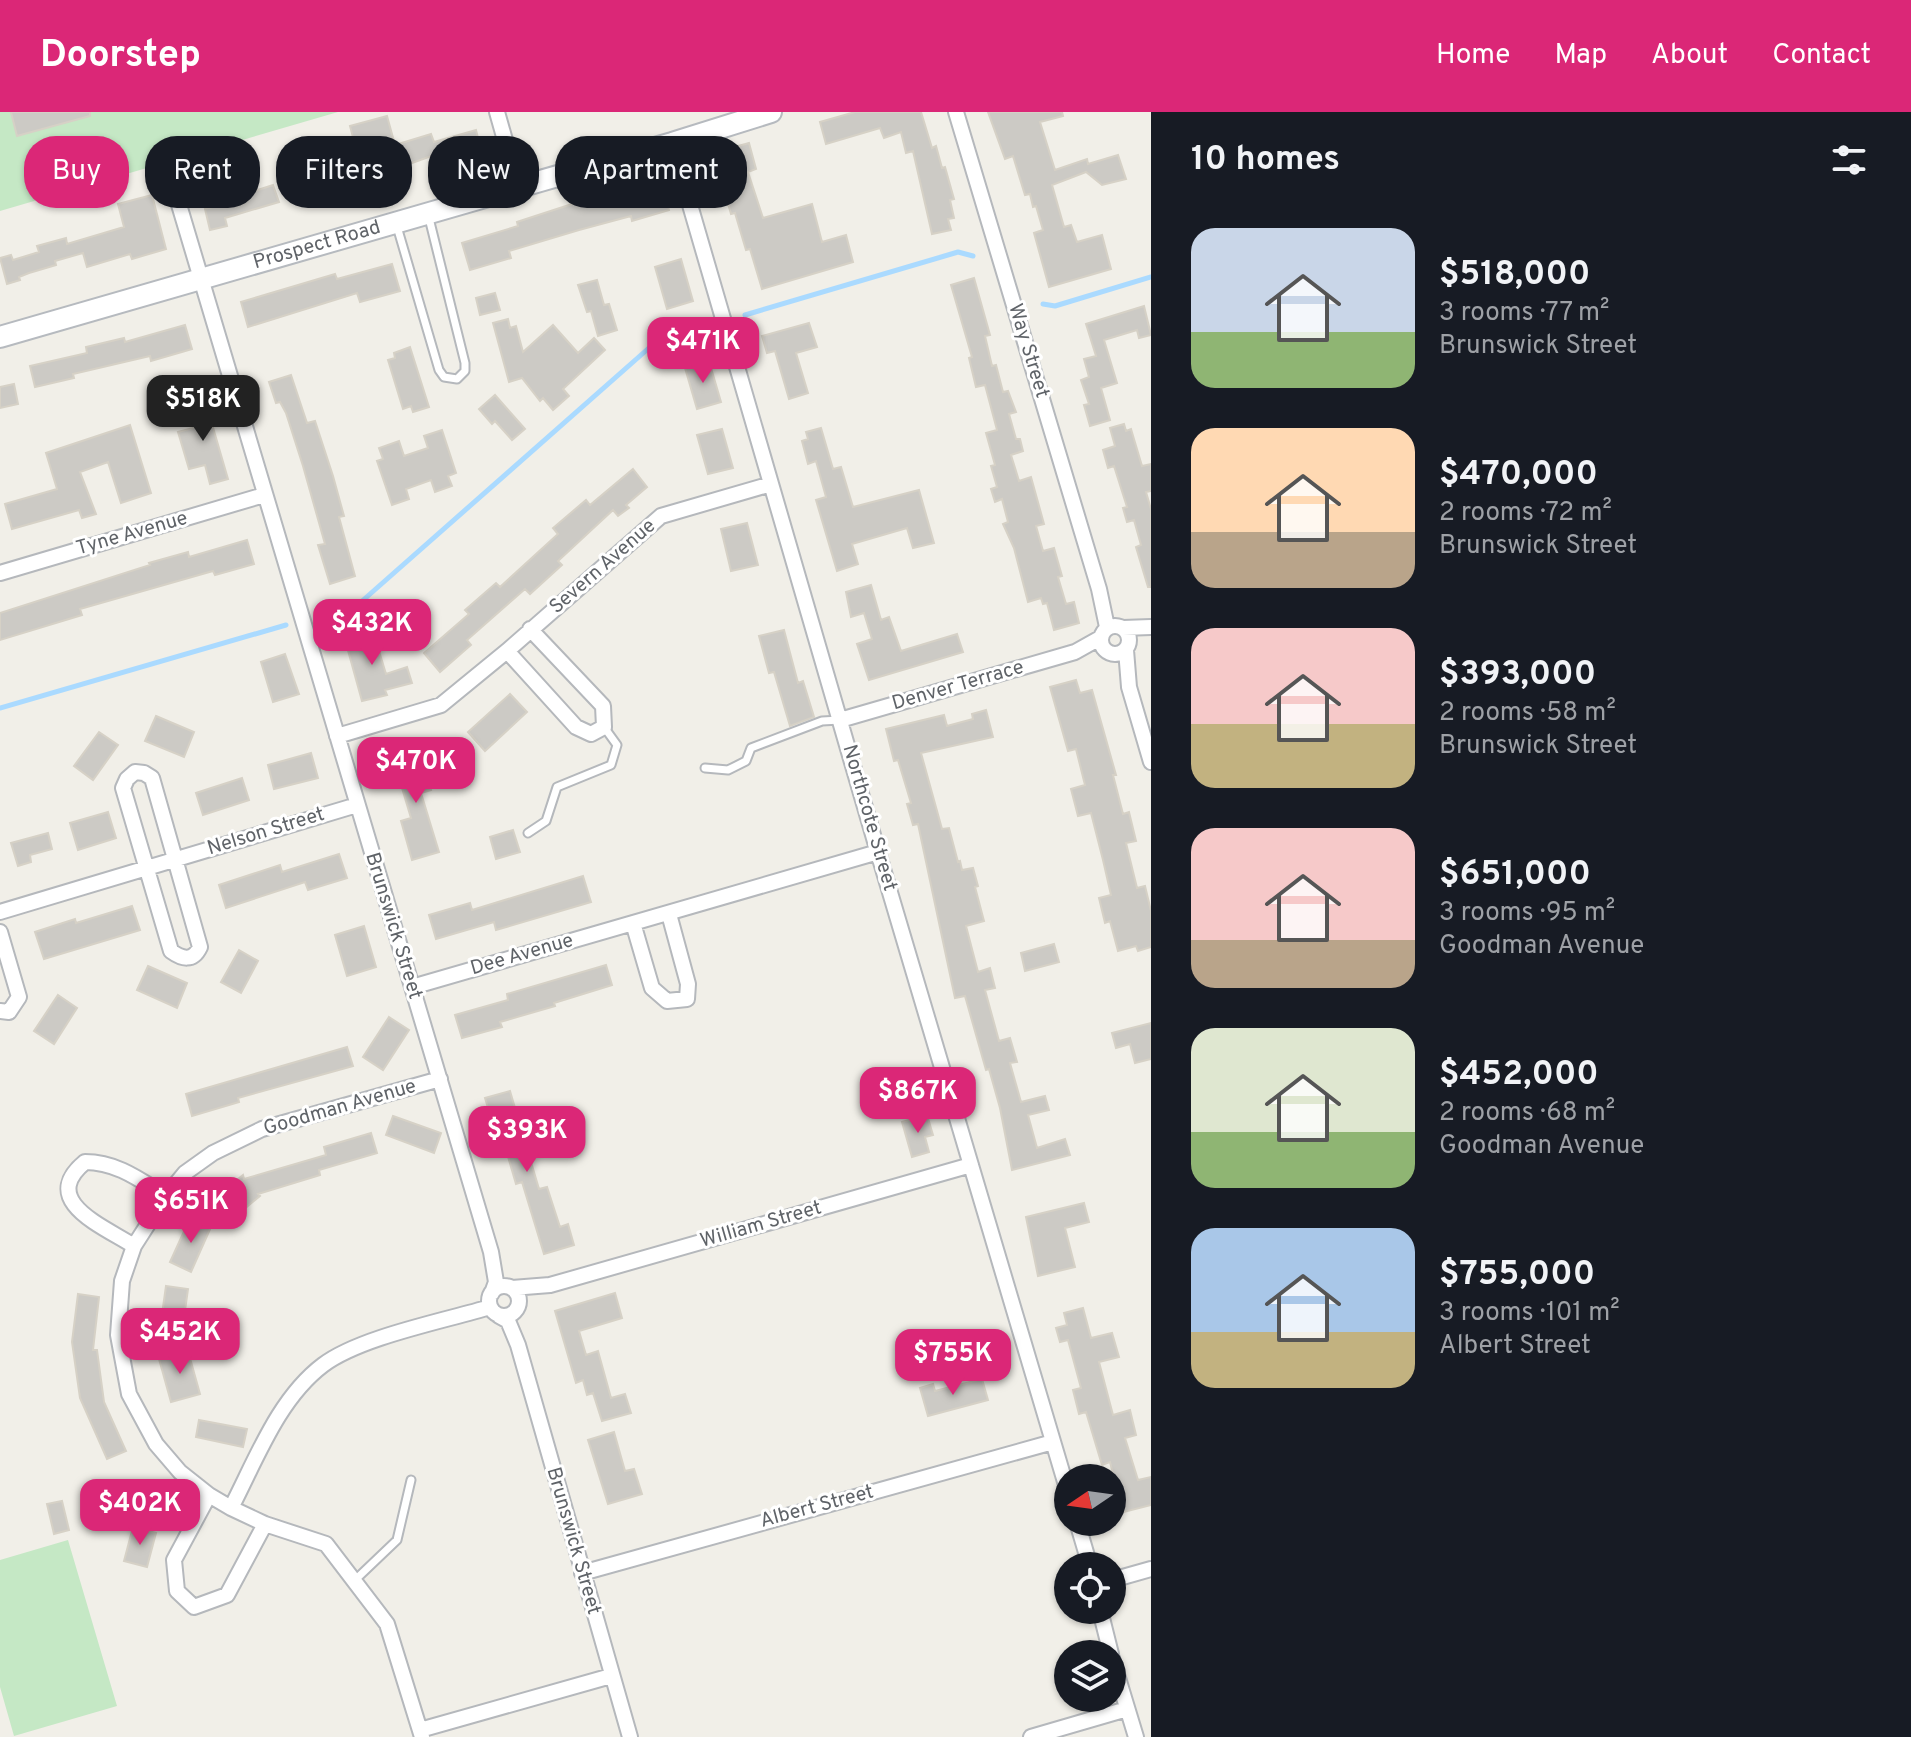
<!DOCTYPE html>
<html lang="en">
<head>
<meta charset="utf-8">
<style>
  :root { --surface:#171b24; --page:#20242c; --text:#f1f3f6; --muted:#9ea1a6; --accent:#db2777 }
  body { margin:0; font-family:Overpass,sans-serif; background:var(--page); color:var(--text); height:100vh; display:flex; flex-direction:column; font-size:30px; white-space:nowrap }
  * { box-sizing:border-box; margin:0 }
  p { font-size:26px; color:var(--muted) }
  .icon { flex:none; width:44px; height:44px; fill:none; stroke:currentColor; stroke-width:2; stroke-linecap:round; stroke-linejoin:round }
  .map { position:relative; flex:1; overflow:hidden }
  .drawer { display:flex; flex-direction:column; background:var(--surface); width:760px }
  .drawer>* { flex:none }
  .banner { position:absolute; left:24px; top:24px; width:760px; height:72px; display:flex; gap:16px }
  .needle { width:52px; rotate:257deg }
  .controls { position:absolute; left:1054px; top:1352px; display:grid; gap:16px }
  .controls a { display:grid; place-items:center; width:72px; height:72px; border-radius:50%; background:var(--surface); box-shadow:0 2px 6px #0004; font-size:40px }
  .price { position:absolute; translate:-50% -68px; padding:0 18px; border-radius:16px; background:var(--accent); color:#fff; font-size:26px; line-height:52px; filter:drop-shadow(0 2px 4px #0008) }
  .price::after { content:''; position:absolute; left:50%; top:48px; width:24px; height:18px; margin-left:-12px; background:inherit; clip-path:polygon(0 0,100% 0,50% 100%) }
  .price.selected { background:#222; color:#fff }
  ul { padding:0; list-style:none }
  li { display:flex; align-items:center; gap:24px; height:200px; padding:0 40px }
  li span { display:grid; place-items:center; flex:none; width:224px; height:160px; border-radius:24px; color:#555 }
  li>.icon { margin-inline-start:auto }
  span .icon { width:96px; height:96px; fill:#fffc; stroke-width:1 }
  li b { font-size:34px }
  h2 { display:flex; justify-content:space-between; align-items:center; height:96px; padding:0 40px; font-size:34px }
  .tag { padding:0 28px; border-radius:32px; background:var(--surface); box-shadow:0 2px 6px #0004; font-size:28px; line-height:72px }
  .tag.selected { background:var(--accent); color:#fff }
  header { display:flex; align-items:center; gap:48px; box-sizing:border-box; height:112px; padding:0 40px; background:var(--accent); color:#fff }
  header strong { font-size:38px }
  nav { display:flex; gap:44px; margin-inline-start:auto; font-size:28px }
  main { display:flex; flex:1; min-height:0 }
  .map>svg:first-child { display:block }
</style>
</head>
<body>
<header>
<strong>Doorstep</strong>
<nav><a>Home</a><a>Map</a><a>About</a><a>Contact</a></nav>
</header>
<main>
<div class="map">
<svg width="1151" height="1625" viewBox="0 0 1151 1625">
  <rect width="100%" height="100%" fill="#f1efe8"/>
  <path fill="#c5e8c5" d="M0,0H338L0,99Z
    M68,1428L117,1594L14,1624L0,1575V1448Z"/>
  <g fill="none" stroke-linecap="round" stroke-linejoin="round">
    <path stroke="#aadaff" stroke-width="5" d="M1043,192L1055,194L1151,165
      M745,203L958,140L973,144
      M322,501L361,490L658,228L707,214
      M0,596L286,513"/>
  </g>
  <path fill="#cccac5" stroke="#d6d1c6" stroke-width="2" d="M11,0H90V4L17,24Z
    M855,0H921L932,36L936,34L942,56L945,55L954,87L950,88L954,106L948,107L951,118L932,122L913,39L906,41L901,20L884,26L880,16L826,32L820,10Z
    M988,0H1062L1063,4L1040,10L1055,58L1087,47L1088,52L1118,43L1126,67L1102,73L1086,60L1052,73L1064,115L1071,113L1077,130L1102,123L1111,157L1049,175L1034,121L1043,118L1036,94L1033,95L1030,82L1025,83L1013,44L1005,47Z
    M387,4L395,33L431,22L434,30L476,18L481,38L447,48L445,39L401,55L402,60L396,63L342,76L341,70L316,77L317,84L305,87L301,72L290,75L284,53L308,47L313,65L360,52L350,14Z
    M749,31L756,57L748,60L763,106L812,92L822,130L846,123L853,150L762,177L750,137L746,138L735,101L731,102L721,67L708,70L701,44Z
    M662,72L669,98L632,109L631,104L579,118L509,139L511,146L470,158L462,131L518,114L517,110L572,92L611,81L613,89L650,79L649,75Z
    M273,73L279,90L225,106L227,114L210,118L205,97L247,86L245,82Z
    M152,83L166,137L132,147L130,142L87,155L83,141L55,149L56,153L29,161L19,165L20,168L7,172L0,146L11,143L13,148L39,140L37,134L66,126L67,132L124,115L118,92Z
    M681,147L693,189L667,197L655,155Z
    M392,152L400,179L360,190L357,181L248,215L241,190L335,162L337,167Z
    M974,166L990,223L985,224L992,254L996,253L1003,280L1008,279L1016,300L1009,302L1016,327H1020L1023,339L1011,343L1019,369L1031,365L1044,412L1036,414L1043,439L1054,436L1062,464L1058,465L1066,492L1074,490L1079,511L1054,518L1047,491L1043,492L1041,486L1028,490L1014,436L1003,412L1008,410L1002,387L995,390L991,377L997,375L991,354L995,353L986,321L997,318L985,273L976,275L969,246L972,245L951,173Z
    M597,168L604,193L609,192L617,218L598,224L591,199L587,200L578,173Z
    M495,181L500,198L480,203L476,186Z
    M1144,194L1151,223L1139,226L1137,218L1104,228L1117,271L1101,276L1110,308L1090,314L1084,293L1089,292L1081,268L1089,265L1084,247L1096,244L1086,212Z
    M508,207L510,216L516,214L523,240L553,213L578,241L594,226L605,238L563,277L569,284L553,298L543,286L540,289L522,266L509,270L493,211Z
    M809,211L817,235L796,241L808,281L789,287L775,239L767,241L762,224Z
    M185,213L192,237L151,249L150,244L73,262L74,266L35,275L30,254L87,241L86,235L124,226L125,230Z
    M410,235L429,295L413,300L411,294L403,297L388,248L395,246L394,241Z
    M709,249L721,290L697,297L685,256Z
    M291,263L307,311L315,309L333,364L344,404L339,405L355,464L330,472L318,433L325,432L303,354L286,301L280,290L276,291L269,270Z
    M14,272L18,292L0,296V275Z
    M495,283L525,317L512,328L495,309L492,312L479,297Z
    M205,288L228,367L210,372L205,353L189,357L178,320L193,316L186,293Z
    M1124,312L1126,319L1131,317L1142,354L1151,352V379L1146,380L1151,397V475H1148L1136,435L1141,433L1134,408L1127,410L1123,396L1127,395L1114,354L1108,356L1103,338L1115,334L1110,316Z
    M130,313L151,381L121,391L108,350L80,360L96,402L82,406L79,398L12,417L5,392L57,377L46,341Z
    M821,316L833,357L841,355L853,395L919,378L934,431L913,436L907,416L852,432L858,452L837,459L816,388L826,385L816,349L808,352L802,329L808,327L806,320Z
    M722,317L733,356L708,362L697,323Z
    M442,318L456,361L448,364L452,374L435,380L431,368L406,377L409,387L392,393L377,349L383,347L379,336L399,329L404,344L428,336L424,324Z
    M633,357L647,375L626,393L629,396L618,404L613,398L558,449L562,453L530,482L525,477L467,528L471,533L440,560L424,541L469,502L465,498L496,471L500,475L558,422L553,416L586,388L590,393Z
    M747,411L758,453L731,459L721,417Z
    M247,428L254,452L215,463L213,459L80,497L82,503L0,528V501L150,453L149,451L188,440L189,445Z
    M871,473L881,508L889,505L901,539L957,522L963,540L869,568L857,532L872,527L864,501L851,505L846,480Z
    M372,516L386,562L407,555L412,571L385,578L387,583L362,589L344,524Z
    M784,518L798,571L803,569L814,605L790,614L774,560L769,561L759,524Z
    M285,542L299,582L273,590L261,550Z
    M1076,568L1080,581L1092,578L1116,663H1113L1123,702L1129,700L1136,729L1126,731L1137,776L1145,774L1151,799V835L1138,839L1136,834L1118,839L1110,809L1105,811L1099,786L1111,783L1103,748L1091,701L1078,704L1071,677L1085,673L1076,637L1068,639L1050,575Z
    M510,582L527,600L485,639L468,620Z
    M986,598L993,625L921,641L942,717L949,716L958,750L960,749L962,758L973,756L978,774L975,775L984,809L966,814L978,860L990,856L995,876L985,878L999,929L1010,926L1017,950L1010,951L1021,990L1045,984L1049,998L1028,1003L1037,1036L1065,1027L1070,1043L1012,1058L1000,996L989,957L986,958L965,884L955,886L918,712L913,713L907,692L911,691L898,648L894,649L886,617L944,603L947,614L973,607L972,602Z
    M156,604L194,620L184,645L145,629Z
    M99,620L118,633L93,668L74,654Z
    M419,638L431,678L421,681L439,740L412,748L401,709L411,706L393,646Z
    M311,641L318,666L274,677L268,653Z
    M242,666L249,688L203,703L196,681Z
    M108,700L116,726L78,738L70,711Z
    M513,718L520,740L496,747L490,725Z
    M48,721L52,737L30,743L31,750L18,754L11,731Z
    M339,742L347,766L308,778L305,770L226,796L219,773L280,753L282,760Z
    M583,764L591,790L496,818L494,810L436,827L429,803L470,791L472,798Z
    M132,794L140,818L44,847L35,820L75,807L76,811Z
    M364,814L376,855L347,864L335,823Z
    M1054,832L1059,850L1025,859L1021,841Z
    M239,838L258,849L241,881L221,870Z
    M606,853L612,873L554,891L555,894L500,910L502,915L462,926L455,903L508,888L507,882Z
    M148,854L187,871L177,896L137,878Z
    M58,883L77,896L54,932L34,919Z
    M389,905L409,918L383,958L363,945Z
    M1151,911V947L1135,951L1130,932L1116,936L1112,921Z
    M347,935L353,954L238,986L239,990L192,1004L186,982Z
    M510,979L539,1077L547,1075L560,1115L568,1112L574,1133L544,1142L522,1070L516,1072L502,1024L497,1026L485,986Z
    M927,1003L933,1023L925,1025L929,1040L912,1045L902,1010Z
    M393,1004L441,1021L434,1041L386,1023Z
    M371,1021L377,1041L319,1058L320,1063L258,1082L260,1084L225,1113L208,1091L243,1063L244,1067L326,1043L324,1035Z
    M1084,1091L1089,1110L1065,1116L1075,1155L1038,1164L1026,1105Z
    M190,1106L211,1115L191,1160L170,1150Z
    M166,1174L188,1177L181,1227L159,1224Z
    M615,1181L622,1206L579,1219L586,1243L598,1239L611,1286L625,1282L631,1301L602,1309L593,1281L587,1283L583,1268L576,1271L555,1199Z
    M78,1182L99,1185L93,1238H97L104,1290L126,1339L107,1347L80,1286L72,1230Z
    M1083,1196L1091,1226L1112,1221L1119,1245L1099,1250L1113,1303L1130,1298L1136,1323L1125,1326L1138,1368L1151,1365V1393L1112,1403V1390L1120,1388L1113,1362L1110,1350L1102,1353L1086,1300L1079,1302L1073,1278L1081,1276L1068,1228L1060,1230L1056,1216L1067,1213L1064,1201Z
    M188,1239L200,1282L171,1290L159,1247Z
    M982,1267L988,1288L928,1304L920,1276L933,1272L935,1279Z
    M199,1308L247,1317L243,1335L196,1325Z
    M614,1320L625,1359L634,1357L642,1382L608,1392L588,1328Z
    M62,1389L69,1418L54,1422L47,1392Z
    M171,1391L176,1406L152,1413L148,1398Z
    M133,1415L156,1421L147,1455L124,1449Z"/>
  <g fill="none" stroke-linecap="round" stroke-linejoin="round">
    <defs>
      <path id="lane" d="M396,111L439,258L444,265L457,267L465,259V251L428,102
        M705,656L728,658L746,649L751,636L822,609L840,608
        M528,721L546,709L557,675L611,653L617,633L604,615
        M354,1469L397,1428L411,1368"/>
      <path id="street" d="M497,0L518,74
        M956,0L1099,477L1107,515
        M672,31L878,740L1068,1380
        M166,49L491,1140L496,1170L492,1181
        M0,461L264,383
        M1101 528a14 14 0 1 1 28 0a14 14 0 1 1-28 0Z
        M1123,516L1151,515
        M1126,538L1129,575L1151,650
        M507,539L576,615L591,622L604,615L603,594L530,517
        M840,608L1075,540L1100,526
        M337,624L441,593L507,539L661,404L771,372
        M135,660L144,661L152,666L200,835C193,850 182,847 171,839L123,676L127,667Z
        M0,800L357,693
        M633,811L652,876L667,889L687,887L688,872L669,802
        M0,820L19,885L9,900L0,899
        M412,875L878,740
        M134,1134C103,1114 38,1089 85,1050C117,1050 140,1068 166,1084
        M489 1189a15 15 0 1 1 30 0a15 15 0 1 1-30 0Z
        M512,1176L550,1173L971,1053
        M499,1204L508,1209L518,1233L630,1625
        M209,1383L174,1448L177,1479L194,1495L227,1483L265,1412
        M231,1396C256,1348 278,1287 323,1253C360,1225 444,1209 490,1195
        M1077,1410L1090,1454
        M582,1461L1053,1330
        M1112,1468L1151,1457
        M1100,1498L1111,1542
        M1112,1546L1136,1625
        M420,1618L611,1564
        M422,1625L387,1512L326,1432L265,1412L231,1396L209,1383L180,1360L156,1332L129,1282L118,1223L122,1169L134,1134L166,1084L185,1061L213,1041L262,1017L440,967
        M1031,1625L1127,1597"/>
      <g id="secondary">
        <path id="s1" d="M0,225L672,31L771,0"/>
      </g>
    </defs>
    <use href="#lane" stroke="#b5b8bc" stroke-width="11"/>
    <use href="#street" stroke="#b5b8bc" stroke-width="18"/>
    <use href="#secondary" stroke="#b6babf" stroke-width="24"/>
    <use href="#lane" stroke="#fff" stroke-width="7"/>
    <use href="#street" stroke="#fff" stroke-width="14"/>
    <use href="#secondary" stroke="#fff" stroke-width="20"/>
  </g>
  <g text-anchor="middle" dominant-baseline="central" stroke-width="6" stroke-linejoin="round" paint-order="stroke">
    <g font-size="20" fill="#5f6368" stroke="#fff">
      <text stroke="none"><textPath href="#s1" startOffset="330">Prospect Road</textPath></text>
      <text transform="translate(1028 239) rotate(73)">Way Street</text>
      <text transform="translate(132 422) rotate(-16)">Tyne Avenue</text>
      <text transform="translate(603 455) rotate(-41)">Severn Avenue</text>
      <text transform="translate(958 574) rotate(-16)">Denver Terrace</text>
      <text transform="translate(869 706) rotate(74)">Northcote Street</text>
      <text transform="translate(266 720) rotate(-17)">Nelson Street</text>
      <text transform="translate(393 814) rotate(73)">Brunswick Street</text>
      <text transform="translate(522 843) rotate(-16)">Dee Avenue</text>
      <text transform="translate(340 996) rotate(-16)">Goodman Avenue</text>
      <text transform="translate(761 1113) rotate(-16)">William Street</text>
      <text transform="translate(817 1395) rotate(-15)">Albert Street</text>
      <text transform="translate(573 1429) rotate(74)">Brunswick Street</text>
    </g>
  </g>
</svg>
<div class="controls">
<a><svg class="needle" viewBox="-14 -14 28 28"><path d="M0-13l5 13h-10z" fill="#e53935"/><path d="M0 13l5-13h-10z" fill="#9ea1a6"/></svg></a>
<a><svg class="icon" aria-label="locate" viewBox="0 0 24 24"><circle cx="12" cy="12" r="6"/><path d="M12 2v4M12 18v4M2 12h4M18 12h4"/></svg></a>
<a><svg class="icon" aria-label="layers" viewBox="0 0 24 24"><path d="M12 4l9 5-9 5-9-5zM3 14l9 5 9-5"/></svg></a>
</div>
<b class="price" style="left:703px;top:273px">$471K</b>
<b class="price selected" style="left:203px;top:331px">$518K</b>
<b class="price" style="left:372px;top:555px">$432K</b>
<b class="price" style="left:416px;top:693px">$470K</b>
<b class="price" style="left:918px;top:1023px">$867K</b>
<b class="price" style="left:527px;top:1062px">$393K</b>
<b class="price" style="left:191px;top:1133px">$651K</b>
<b class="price" style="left:180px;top:1264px">$452K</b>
<b class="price" style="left:953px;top:1285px">$755K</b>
<b class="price" style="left:140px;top:1435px">$402K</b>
<div class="banner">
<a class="tag selected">Buy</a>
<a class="tag">Rent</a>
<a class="tag">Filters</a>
<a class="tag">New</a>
<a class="tag">Apartment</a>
</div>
</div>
<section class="drawer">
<h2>10 homes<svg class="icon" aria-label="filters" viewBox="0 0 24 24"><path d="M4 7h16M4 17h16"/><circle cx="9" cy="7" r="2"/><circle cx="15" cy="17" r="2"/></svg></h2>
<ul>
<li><span style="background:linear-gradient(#c9d6e8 65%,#8fb573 0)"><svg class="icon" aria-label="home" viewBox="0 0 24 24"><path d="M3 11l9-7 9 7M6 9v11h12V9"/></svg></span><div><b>$518,000</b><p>3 rooms · 77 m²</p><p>Brunswick Street</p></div></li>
<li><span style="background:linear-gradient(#ffd9b3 65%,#b9a48a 0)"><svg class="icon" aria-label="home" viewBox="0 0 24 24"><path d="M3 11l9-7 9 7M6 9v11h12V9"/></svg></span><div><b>$470,000</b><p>2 rooms · 72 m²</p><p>Brunswick Street</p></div></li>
<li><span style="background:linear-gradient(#f6c9c9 60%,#c2b280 0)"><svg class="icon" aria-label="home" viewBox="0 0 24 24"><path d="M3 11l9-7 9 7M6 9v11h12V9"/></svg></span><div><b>$393,000</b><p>2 rooms · 58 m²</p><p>Brunswick Street</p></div></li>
<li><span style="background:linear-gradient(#f6c9c9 70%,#b9a48a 0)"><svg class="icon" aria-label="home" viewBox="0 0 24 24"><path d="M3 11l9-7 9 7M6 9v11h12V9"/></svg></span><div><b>$651,000</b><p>3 rooms · 95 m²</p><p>Goodman Avenue</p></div></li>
<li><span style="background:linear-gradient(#dfe7d0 65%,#8fb573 0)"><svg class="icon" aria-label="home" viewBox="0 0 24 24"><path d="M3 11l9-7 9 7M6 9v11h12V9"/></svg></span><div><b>$452,000</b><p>2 rooms · 68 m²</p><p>Goodman Avenue</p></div></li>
<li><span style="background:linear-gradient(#a9c7e8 65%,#c2b280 0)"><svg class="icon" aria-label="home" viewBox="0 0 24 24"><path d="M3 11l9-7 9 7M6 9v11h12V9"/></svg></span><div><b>$755,000</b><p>3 rooms · 101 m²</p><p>Albert Street</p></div></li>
</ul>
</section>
</main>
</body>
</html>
